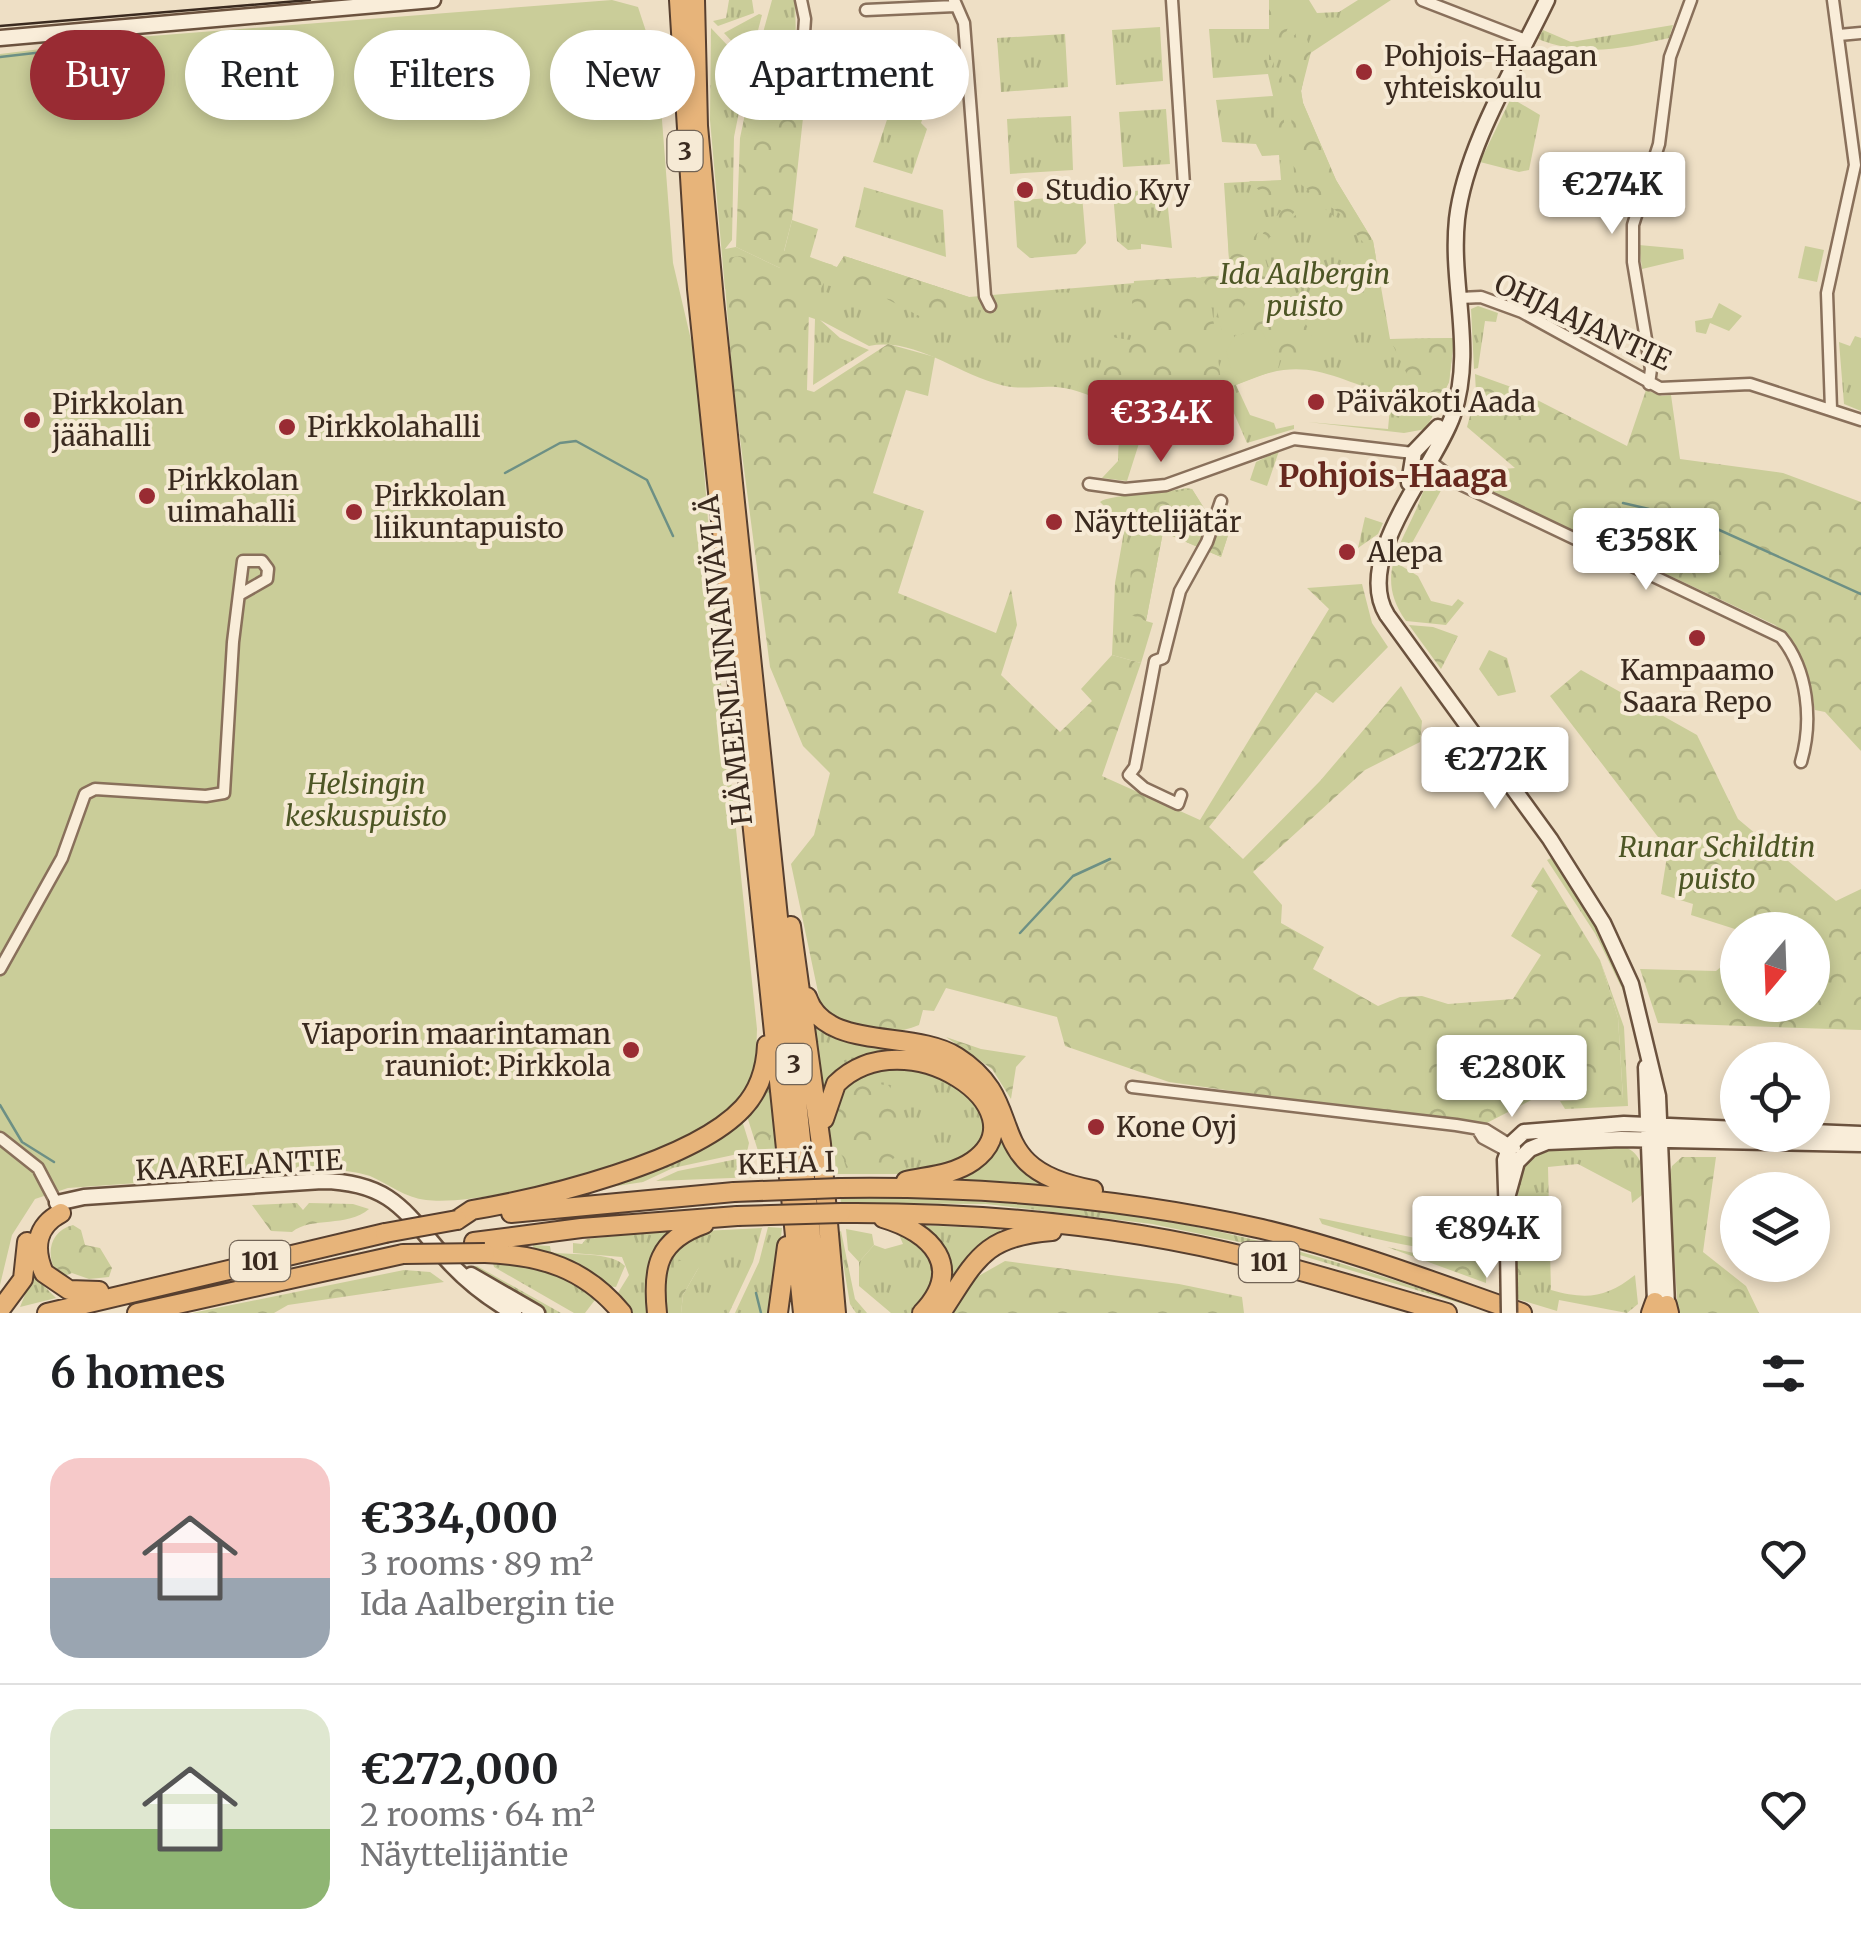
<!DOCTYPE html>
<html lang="en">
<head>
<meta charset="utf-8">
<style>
  :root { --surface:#fff; --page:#f2f2f2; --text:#202124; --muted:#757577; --line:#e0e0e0; --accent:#992b33 }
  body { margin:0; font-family:Merriweather,serif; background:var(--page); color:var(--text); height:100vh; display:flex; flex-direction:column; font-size:38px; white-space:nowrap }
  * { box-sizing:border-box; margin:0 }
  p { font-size:32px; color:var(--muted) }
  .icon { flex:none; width:55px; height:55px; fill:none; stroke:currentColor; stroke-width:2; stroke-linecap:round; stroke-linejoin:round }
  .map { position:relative; height:1313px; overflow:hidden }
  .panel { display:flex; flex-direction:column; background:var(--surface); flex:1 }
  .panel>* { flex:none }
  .banner { position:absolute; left:30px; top:30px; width:1000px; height:90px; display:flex; gap:20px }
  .needle { width:65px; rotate:199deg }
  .controls { position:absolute; left:1720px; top:912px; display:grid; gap:20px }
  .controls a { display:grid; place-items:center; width:110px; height:110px; border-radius:50%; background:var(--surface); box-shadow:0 5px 15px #0003; font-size:50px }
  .price { position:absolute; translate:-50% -85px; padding:0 22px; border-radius:10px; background:#fff; color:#222; font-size:32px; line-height:65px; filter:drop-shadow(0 2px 5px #0008) }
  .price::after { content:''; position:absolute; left:50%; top:60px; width:30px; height:22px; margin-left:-15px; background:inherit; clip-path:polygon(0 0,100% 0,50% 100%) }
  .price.selected { background:var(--accent); color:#fff }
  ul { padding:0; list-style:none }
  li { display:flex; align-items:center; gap:30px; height:250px; padding:0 50px }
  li+li { border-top:2px solid var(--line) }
  li span { display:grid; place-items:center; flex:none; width:280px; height:200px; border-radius:30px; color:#555 }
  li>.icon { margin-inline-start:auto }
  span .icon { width:120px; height:120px; fill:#fffc; stroke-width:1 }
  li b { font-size:42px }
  h2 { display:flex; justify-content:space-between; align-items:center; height:120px; padding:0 50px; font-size:42px }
  .chip { padding:0 35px; border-radius:45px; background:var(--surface); box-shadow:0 5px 15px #0003; font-size:35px; line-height:90px }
  .chip.selected { background:var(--accent); color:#fff }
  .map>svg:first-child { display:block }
</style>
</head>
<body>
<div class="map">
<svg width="1861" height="1313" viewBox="0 0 1861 1313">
  <defs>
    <pattern id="grass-tufts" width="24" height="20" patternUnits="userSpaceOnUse" patternTransform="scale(2.5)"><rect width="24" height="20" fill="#cacd99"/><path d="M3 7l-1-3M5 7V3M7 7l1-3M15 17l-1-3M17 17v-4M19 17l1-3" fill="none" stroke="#aeb083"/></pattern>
    <pattern id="forest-crowns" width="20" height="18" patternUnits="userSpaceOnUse" patternTransform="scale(2.5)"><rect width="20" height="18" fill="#cacd99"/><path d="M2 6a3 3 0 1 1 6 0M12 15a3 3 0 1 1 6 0" fill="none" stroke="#aeb083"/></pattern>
  </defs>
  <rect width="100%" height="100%" fill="#eedfc5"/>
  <path fill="url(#grass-tufts)" d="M729,0H752L754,13L718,26L713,21L726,18Z
    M772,0H795L797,84L788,86L777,81L769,52L759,47Z
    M1269,0H1309L1317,13L1339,12L1358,0H1391L1309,54L1301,91L1303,103L1336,180L1373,241L1390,339L1454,338L1449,382L1426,429L1404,433L1308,422L1388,429L1391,396C1325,375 1304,354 1236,385L1250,415L1274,423L1276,429L1294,425V429L1247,443L1233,411L1200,395L1148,415L1127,481L1102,478L1118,461L1120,413C1104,402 1084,391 1064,388C1043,384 1022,391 1001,385C957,374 915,337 869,346L820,320L840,338L869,350L813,385L815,319L725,289L710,120L711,28L748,67L734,137L732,240L725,249L736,247L780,268L792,220L818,229L810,257L837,267L844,256L969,297L1230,275L1224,183L1281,180L1279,155L1262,156L1256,144L1222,142L1216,100L1273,96L1268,74L1213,78L1209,29H1269Z
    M759,14L762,15L750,61L724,33Z
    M1673,25L1669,38C1622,49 1584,57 1538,39L1543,30L1571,42Z
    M1160,27L1163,81L1116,85L1112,30Z
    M1065,34L1068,87L1001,92L997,38Z
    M910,50L921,54L907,97L919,102L916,111L924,114L921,123L927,129L912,174L873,162Z
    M1511,98L1540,115L1529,170L1519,172L1480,162Z
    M1166,109L1170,164L1123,167L1119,112Z
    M1071,116L1073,170L1010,174L1007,119Z
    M864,187L943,210L946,257L855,227Z
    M1166,188L1172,248L1141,244V249L1128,250L1117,241L1113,193Z
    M1082,195L1086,243L1076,254L1030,258L1017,247L1014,201Z
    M1639,245L1683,249L1684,259L1642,269Z
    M1719,303L1742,316L1729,331L1710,323L1706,334L1696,332L1695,321L1712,318Z
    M1478,306L1498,313L1496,322L1485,321L1478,368L1474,369L1471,309Z
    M1855,336L1861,338V411L1844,404L1839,342L1850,346Z
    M1279,451L1267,486L1250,480L1256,462Z
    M1186,488L1192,489L1209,516L1231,526L1221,557L1163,532L1146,621L1153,623L1141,663L1112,655L1115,583L1125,526L1100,502C1110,494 1167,493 1186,488Z
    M1365,517L1383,523L1378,534L1358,548Z
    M1489,650L1507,658L1516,692L1498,696L1479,669Z
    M1551,858L1600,932L1629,1003L1596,935L1547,860Z
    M1600,960L1624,1027L1628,1106L1565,1109L1560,1101L1623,1098L1618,1018Z
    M809,1015C850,1055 914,1033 960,1065C1009,1099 993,1157 1050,1185L950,1179L986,1156L996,1122C977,1046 856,1030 821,1100Z
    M885,1066L935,1070L978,1101L986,1128L981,1144L965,1160L912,1174H832L828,1120L842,1086Z
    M771,1074L779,1175L762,1177L759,1154L765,1156L750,1108Z
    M741,1117L749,1143L747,1152L673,1168L643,1182L578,1192Z
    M1623,1146C1644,1154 1646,1174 1642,1195L1632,1203L1631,1192L1578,1164L1548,1167L1551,1290C1586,1300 1606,1298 1635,1275L1638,1304L1627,1313L1559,1300L1557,1311L1517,1299L1516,1285L1525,1284L1521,1167C1544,1139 1589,1147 1623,1146Z
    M747,1157L753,1160L757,1177L656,1181L678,1171Z
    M840,1196C945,1199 1049,1202 1153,1219C1270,1238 1381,1275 1493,1313L1293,1253L1152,1224L986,1204L841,1203Z
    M1319,1218L1439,1243L1431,1249C1394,1244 1358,1235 1322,1224Z
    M918,1225L1000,1229V1232L943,1291Z
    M768,1227L782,1228L773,1313H735L759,1262Z
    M762,1228L753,1262L729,1313H681L683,1295L699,1267L663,1313L668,1253L703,1231Z
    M896,1228L907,1232L936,1263L933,1286L912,1313H891L859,1286V1262L874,1245L885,1249L903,1244Z
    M676,1230C649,1244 654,1286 652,1313H629L616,1296L629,1275L622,1257L573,1253V1243L582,1244L586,1239Z
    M841,1231L855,1299L867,1313H856L850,1304L838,1233Z
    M533,1245L550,1246L551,1252C572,1256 611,1251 625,1266L616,1287L606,1286L534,1252Z
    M493,1261L545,1267L598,1296L585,1313H574L494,1267Z
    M477,1266L561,1313H546L468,1268Z
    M33,1275L56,1298L20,1307Z"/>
  <path fill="url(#forest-crowns)" d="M1269,0H1287L1294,13L1269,74Z
    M1301,20L1311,52L1301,91L1303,103L1336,180L1373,241L1376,258L1339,213L1299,183L1294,174L1288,52Z
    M759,47L769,51L777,81L806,90L792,220L784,251L833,265L814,302L799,293L780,268L736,247L740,138Z
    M1281,66L1286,159V160L1280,158L1272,79Z
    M1249,181L1288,182L1295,189L1296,210L1291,216L1267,222L1257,234L1249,299L1223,335L1214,298L1201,277L1230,275L1227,221L1277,216L1283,209L1282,199L1264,195Z
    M1303,197L1330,212L1370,261L1376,306L1369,308L1358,273L1330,232L1306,230L1270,237L1263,247C1265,263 1271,280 1280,293C1295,314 1319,328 1313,357L1280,360L1260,329L1235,336L1258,285L1263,233C1280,219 1302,223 1303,197Z
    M739,256L765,264L809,309L807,390L814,392L888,344L935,357L928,396L906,390L873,493L924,511L898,593L996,633L1011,589L1017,625L1001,675L1060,732L1092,701L1081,689L1112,655L1141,663L1102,776L1200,820L1329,609L1307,588L1362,584L1372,623L1388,647L1333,703L1316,692L1209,827L1243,859L1320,781L1401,686L1422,721L1420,742L1365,770L1253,872L1282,905L1281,923L1324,947L1313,969L1378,1006L1400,997L1422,996L1448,1004L1513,999L1541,955L1511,936L1538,891L1531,886L1543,867L1600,960L1618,1018L1623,1099C1601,1101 1561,1101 1541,1095L1481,1126L1169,1082L1065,1046L1057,1017L946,988L934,1011L923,1010L919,1025C888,1039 849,1027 822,1011L791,864L814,835L830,773L803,746L770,667L733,385L723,259Z
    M844,256L969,297L952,316L923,318L887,299L826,285Z
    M1196,277L1212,309L1221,382L1183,393L1143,396L1118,461L1121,414L1101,401L1102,361L1111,337L1150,343L1146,322L1132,303L1134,281Z
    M1454,338L1449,382L1431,419L1412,412L1417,395L1390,339Z
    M1475,374L1514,388L1627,446L1646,390L1662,396L1671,395L1680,459L1783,473L1861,502V751L1825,712L1815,710C1809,675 1803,648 1775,625L1476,485L1480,471L1515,468L1467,427L1476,393Z
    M1433,478L1444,485L1400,565L1418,576L1431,601L1452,606L1458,599L1464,603L1446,625L1406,621C1377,580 1396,553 1415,512C1421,500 1423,486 1433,478Z
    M1192,489L1209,516L1231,526L1221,557L1163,532L1146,621L1129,614L1133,517L1154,496Z
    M1409,625L1433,627L1458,636L1441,669Z
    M1581,670L1697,735L1738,819L1836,901L1861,889V1030L1658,1023L1640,969L1716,971L1728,961L1738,931V1005H1812V930H1738L1691,915L1693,904L1661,894L1668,850L1550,696Z
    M946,1037L981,1049L1026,1056L1016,1067L1011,1099L992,1069Z
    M870,1082L889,1086L902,1105V1150L881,1171H850L831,1135L841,1094Z
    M762,1103L767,1104L770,1143L765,1156L759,1154L746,1113Z
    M732,1128L741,1145L735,1152L709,1159L710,1150Z
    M1682,1157H1716L1703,1252L1746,1286L1759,1313H1678L1669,1177L1672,1166Z
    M1518,1174L1527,1185L1532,1271L1525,1285H1516Z
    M297,1203L303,1210L309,1203L353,1204L369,1209C347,1228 312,1216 292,1232L271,1231L252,1205Z
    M1488,1218L1486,1283L1387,1247L1427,1256L1445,1251L1457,1234Z
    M73,1225L81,1230L85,1245L100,1248L112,1268L109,1277L89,1279L72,1273L60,1278C45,1259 47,1232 73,1225Z
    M846,1229L872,1234L874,1245L859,1262L848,1250Z
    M696,1256L699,1267L683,1295L681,1313H663L676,1262Z
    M1005,1261L1179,1284L1242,1297L1244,1313H950L975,1278Z
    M404,1270L430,1272L444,1282L288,1305L274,1313H192Z"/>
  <path fill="#cacd99" d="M612,0L638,7L658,68L673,263L695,357L722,695L757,1029C756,1053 757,1084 739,1103C692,1150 492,1208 426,1200C406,1198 388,1184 370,1176C358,1172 344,1171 332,1169L68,1188L35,1199L12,1235L0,1285V54L138,37Z
    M1805,246L1824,250L1817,282L1798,278Z
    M1260,329L1280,360L1278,369L1236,385L1226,351L1235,336Z"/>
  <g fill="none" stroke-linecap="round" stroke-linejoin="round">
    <path stroke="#6d9085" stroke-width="2.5" d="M0,57L61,50
      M505,473L560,443L576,441L647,480L673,536
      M1623,503L1649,509
      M1668,513L1695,519L1861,594
      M1020,933L1073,876L1110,859
      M0,1105L22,1142L54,1162
      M756,1293L761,1313"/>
    <defs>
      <path id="minor" d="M801,0L805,19L801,76
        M954,0L964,23L985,296L990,306
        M1172,0L1184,185
        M1422,0L1528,41
        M866,10L955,6
        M1839,35L1861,33
        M1460,298L1481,297L1522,312L1660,388L1750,384L1861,420
        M1649,384L1651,369L1633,262V225L1659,144L1670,57L1691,0
        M1831,409L1827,293L1855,165L1833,0
        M1431,462L1458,483L1781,637C1808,670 1813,721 1801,762
        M1089,484L1125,489L1166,485L1294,439L1413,453
        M1181,795L1178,804L1144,788L1129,775L1135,767L1155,661L1163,658L1180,591L1207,542L1221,501
        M0,969L62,858L85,794L95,789L206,796L224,793L233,642L243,561H262L268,569L267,579L239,595
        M1132,1087L1456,1125L1486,1130L1515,1148
        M1478,1130L1483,1138L1511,1153
        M0,1138L38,1168L59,1208"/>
      <path id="secondary" d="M1547,0C1516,65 1465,148 1457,219C1450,286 1475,349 1453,415C1435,468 1352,558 1387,615L1550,839L1603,923L1631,984L1658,1096L1667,1305
        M0,38L433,0
        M1409,483L1414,452L1438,427
        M1646,1067L1655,1302
        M1812,1132L1861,1134
        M1507,1198L1517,1162L1530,1149L1547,1142L1621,1139L1861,1144
        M57,1203L84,1197L322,1181C392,1182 406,1213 447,1260C466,1281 489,1299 514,1313
        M1508,1248L1505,1160L1511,1144L1524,1132L1624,1124L1738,1129
        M471,1275L537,1313"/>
      <path id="trunk" d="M679,0L697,289L803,1313
        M695,0L698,126L714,300L819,1313
        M791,926L821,1144L836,1313
        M807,997C825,1052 913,1029 957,1057C1033,1105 975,1168 1093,1190
        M824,1119L836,1084C906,1015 1045,1110 973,1161C953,1175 929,1176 906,1181
        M840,1188C982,1186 1123,1198 1262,1229C1351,1250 1436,1283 1522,1313
        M61,1213C36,1226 33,1248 44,1273L69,1290L99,1291
        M511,1213L734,1192
        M841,1213C980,1212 1122,1225 1256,1259C1320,1275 1383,1295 1447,1313
        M883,1218C931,1232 966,1267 922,1313
        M457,1220L472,1210C543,1198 693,1162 743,1108C759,1091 766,1068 767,1045
        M474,1242L581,1228L737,1216
        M485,1253C541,1255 585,1268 622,1313
        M1667,1305L1669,1313
        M0,1310L23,1279L27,1242
        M47,1313L385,1233
        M137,1313L403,1254
        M657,1313C652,1267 658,1240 704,1224
        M778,1313L787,1246
        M941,1313C976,1260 983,1236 1052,1231
        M1651,1313L1655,1302"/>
    </defs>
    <use href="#minor" stroke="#89705b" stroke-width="15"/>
    <use href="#secondary" stroke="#6b523e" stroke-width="19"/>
    <use href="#trunk" stroke="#573f2f" stroke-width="22"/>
    <use href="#minor" stroke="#f9edd9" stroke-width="10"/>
    <use href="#secondary" stroke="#f9edd9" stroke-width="14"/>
    <use href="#trunk" stroke="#e7b47a" stroke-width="18"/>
    <path stroke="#3a2a1f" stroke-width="2.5" d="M0,26L310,0"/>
    <defs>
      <path id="secondary-bridge" d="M1508,1248L1509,1313"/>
      <path id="trunk-bridge" d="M734,1192L840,1188
        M737,1216L841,1213
        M385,1233L457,1220
        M403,1254L485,1253"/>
    </defs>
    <use href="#secondary-bridge" stroke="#6b523e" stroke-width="19" stroke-linecap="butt"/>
    <use href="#trunk-bridge" stroke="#573f2f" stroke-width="22" stroke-linecap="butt"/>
    <use href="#secondary-bridge" stroke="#f9edd9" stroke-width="14"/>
    <use href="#trunk-bridge" stroke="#e7b47a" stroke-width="18"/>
  </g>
  <g fill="#992b33" stroke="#f6ead5" stroke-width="4">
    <circle cx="1364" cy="72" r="10"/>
    <circle cx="1025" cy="190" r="10"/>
    <circle cx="1316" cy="402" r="10"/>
    <circle cx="32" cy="420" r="10"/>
    <circle cx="287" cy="427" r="10"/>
    <circle cx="147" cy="496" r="10"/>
    <circle cx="354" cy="512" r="10"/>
    <circle cx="1054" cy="522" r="10"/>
    <circle cx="1347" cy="552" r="10"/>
    <circle cx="1697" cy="638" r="10"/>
    <circle cx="631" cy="1050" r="10"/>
    <circle cx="1096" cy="1127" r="10"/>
  </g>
  <g text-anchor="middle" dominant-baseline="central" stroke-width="8" stroke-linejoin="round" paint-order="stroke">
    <g fill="#f6ead5" stroke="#726456" stroke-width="2.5">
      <rect x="667.5" y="131" width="35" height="40" rx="8"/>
      <rect x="776.5" y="1044" width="35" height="40" rx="8"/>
      <rect x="230" y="1241" width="60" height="40" rx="8"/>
      <rect x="1239" y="1242" width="60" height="40" rx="8"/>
    </g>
    <g font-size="25" font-weight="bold" fill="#3a2a1f">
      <text x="685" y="151">3</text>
      <text x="794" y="1064">3</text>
      <text x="260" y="1261">101</text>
      <text x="1269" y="1262">101</text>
    </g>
    <g font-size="28" fill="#3a2a1f" stroke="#f6ead5" text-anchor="start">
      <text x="1384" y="56">Pohjois-Haagan<tspan x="1384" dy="32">yhteiskoulu</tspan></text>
      <text x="1045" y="190">Studio Kyy</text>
      <text x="1336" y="402">Päiväkoti Aada</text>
      <text x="52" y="404">Pirkkolan<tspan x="52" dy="32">jäähalli</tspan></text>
      <text x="307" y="427">Pirkkolahalli</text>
      <text x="167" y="480">Pirkkolan<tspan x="167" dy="32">uimahalli</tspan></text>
      <text x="374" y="496">Pirkkolan<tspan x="374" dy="32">liikuntapuisto</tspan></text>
      <text x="1074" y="522">Näyttelijätär</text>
      <text x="1367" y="552">Alepa</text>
      <text x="1697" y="670" text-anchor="middle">Kampaamo<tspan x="1697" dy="32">Saara Repo</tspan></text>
      <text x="611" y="1034" text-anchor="end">Viaporin maarintaman<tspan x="611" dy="32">rauniot: Pirkkola</tspan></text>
      <text x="1116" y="1127">Kone Oyj</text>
    </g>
    <g font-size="28" font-style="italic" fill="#4d5625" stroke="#f6ead5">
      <text x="1305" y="274">Ida Aalbergin<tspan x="1305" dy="32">puisto</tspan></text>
      <text x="366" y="784">Helsingin<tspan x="366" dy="32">keskuspuisto</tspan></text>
      <text x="1717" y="847">Runar Schildtin<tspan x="1717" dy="32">puisto</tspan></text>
    </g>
    <g font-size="28" fill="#3a2a1f" stroke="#f6ead5">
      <text transform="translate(1583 322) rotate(25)">OHJAAJANTIE</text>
      <text transform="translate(725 660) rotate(-96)">HÄMEENLINNANVÄYLÄ</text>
      <text transform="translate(786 1163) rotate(-2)">KEHÄ I</text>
      <text transform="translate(239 1165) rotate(-3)">KAARELANTIE</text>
    </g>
    <g font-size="32" font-weight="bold" fill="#66281e" stroke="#f6ead5">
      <text x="1393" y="476">Pohjois-Haaga</text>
    </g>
  </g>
</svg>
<div class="controls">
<a><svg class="needle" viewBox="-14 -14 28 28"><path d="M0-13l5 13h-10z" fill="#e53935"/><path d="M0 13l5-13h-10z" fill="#757577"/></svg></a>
<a><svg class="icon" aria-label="locate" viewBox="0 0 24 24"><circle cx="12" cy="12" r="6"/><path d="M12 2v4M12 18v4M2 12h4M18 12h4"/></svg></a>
<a><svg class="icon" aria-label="layers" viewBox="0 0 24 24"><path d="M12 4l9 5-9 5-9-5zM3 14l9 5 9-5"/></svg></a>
</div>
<b class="price" style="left:1612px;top:237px">€274K</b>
<b class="price selected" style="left:1161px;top:465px">€334K</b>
<b class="price" style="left:1646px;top:593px">€358K</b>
<b class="price" style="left:1495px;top:812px">€272K</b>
<b class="price" style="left:1512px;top:1120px">€280K</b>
<b class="price" style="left:1487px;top:1281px">€894K</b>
<div class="banner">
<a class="chip selected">Buy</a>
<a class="chip">Rent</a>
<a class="chip">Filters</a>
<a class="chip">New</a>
<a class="chip">Apartment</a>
</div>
</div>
<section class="panel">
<h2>6 homes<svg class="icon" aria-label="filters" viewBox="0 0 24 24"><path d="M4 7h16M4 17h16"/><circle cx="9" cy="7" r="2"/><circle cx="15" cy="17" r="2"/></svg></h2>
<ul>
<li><span style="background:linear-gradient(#f6c9c9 60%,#9aa5b1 0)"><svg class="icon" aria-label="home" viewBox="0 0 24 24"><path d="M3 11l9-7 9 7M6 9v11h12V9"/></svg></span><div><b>€334,000</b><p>3 rooms · 89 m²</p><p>Ida Aalbergin tie</p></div><svg class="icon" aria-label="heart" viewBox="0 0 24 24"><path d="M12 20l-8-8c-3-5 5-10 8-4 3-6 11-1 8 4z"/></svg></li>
<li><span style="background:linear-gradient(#dfe7d0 60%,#8fb573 0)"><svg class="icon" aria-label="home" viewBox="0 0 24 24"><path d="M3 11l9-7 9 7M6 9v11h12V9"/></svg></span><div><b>€272,000</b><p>2 rooms · 64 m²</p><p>Näyttelijäntie</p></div><svg class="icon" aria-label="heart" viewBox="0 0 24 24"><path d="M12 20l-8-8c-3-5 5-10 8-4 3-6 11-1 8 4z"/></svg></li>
</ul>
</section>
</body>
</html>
